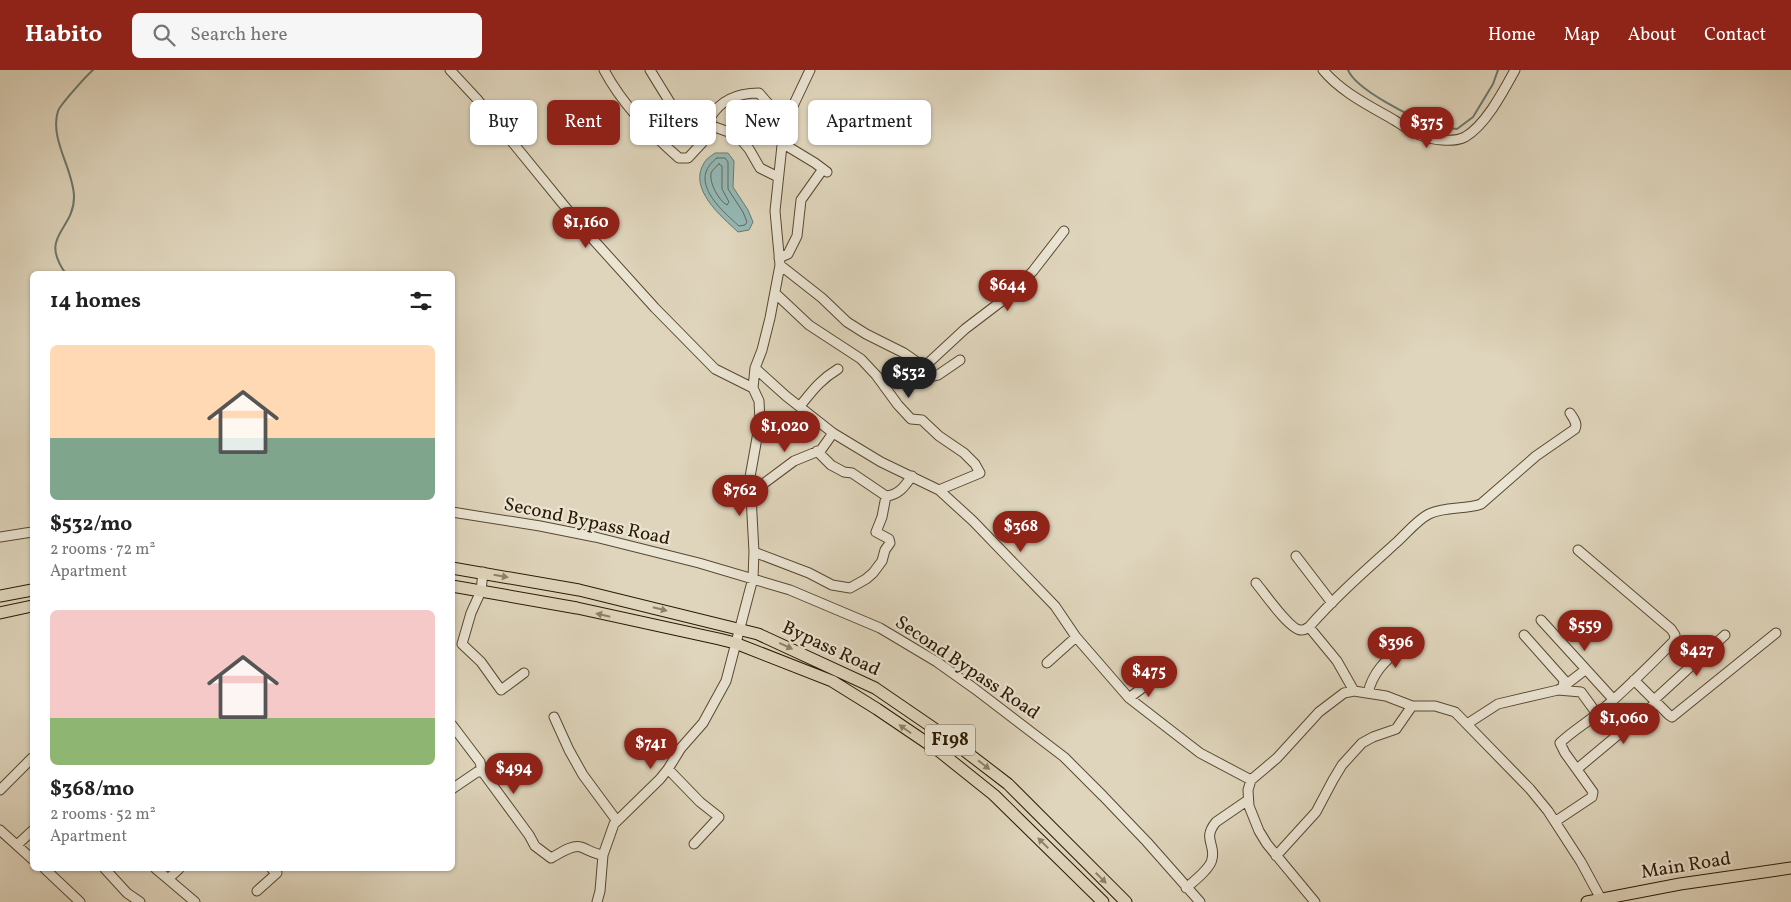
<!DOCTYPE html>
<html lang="en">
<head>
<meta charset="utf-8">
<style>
  :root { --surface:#fff; --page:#f6f6f6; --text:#222; --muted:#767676; --accent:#8f2418 }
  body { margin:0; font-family:Vollkorn,serif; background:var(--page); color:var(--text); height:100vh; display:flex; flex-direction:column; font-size:19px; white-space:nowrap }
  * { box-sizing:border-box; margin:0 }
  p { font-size:16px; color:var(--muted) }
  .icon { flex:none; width:28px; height:28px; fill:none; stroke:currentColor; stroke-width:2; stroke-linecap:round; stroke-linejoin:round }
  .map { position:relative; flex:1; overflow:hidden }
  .side { position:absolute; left:30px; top:201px; width:425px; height:600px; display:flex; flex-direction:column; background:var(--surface); border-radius:8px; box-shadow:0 1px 4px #0004 }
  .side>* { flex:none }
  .top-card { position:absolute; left:470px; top:30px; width:475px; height:45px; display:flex; gap:10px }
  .price { position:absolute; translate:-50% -42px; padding:0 11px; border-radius:18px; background:var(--accent); color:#fff; font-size:16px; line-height:32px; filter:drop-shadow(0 1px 2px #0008) }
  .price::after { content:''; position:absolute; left:50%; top:30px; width:15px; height:11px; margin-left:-8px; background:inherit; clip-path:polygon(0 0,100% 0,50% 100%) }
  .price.active { background:#222; color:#fff }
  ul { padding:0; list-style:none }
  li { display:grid; align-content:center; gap:10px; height:265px; padding:0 20px }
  li span { display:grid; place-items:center; height:155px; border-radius:8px; color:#555 }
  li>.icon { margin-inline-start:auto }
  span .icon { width:90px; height:90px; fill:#fffc; stroke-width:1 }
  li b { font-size:21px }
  h2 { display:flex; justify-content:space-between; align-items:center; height:60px; padding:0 20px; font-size:21px }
  .pill { padding:0 18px; border-radius:8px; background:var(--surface); box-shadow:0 1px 4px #0004; font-size:18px; line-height:45px }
  .pill.active { background:var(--accent); color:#fff }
  header { display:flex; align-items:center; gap:30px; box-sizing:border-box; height:70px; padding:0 25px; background:var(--accent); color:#fff }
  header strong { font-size:24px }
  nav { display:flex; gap:28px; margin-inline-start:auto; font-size:18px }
  .search { width:350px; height:45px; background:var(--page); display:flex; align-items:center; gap:12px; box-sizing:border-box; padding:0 18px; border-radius:8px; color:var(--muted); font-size:19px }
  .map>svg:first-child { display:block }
</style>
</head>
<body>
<header>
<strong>Habito</strong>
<div class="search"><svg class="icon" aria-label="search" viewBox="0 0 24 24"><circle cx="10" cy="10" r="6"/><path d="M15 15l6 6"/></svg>Search here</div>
<nav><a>Home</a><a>Map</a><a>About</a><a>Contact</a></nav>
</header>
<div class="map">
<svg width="1791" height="832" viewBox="0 0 1791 832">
  <rect width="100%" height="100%" fill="#dfd5bc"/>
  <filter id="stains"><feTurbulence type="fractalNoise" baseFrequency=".004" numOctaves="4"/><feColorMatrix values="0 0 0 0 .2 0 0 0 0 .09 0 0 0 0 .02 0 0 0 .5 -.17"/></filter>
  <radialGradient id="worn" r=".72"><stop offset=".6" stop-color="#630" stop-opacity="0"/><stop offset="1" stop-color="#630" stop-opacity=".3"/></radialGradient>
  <path fill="#94b8b5" stroke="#6a786d" d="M715,83H728L734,91L733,117L748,140L753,152L749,160L738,162C721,146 688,119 704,93C706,89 711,86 715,83Z"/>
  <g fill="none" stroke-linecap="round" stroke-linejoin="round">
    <path stroke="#60685c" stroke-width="1" d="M717,88H725L728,92V119L743,142L747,152L745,155L739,156C720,139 687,110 717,88Z
      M719,94L722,96V119L729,132L727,135C719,131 709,113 711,103C713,99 716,97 719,94Z"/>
    <path stroke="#6a786d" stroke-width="2" d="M1348,0C1356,20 1413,48 1434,55C1441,57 1449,58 1457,59L1473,47L1493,14L1498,0
      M66,204C38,165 74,161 74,127C74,100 49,69 58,41C60,35 87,5 93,0"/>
    <defs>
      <path id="minor" d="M450,0L477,29L580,155L655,238L715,299L753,318L759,331L760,351L750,407L754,482L753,508L726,611L703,653L681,678L668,699L660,709L614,754L603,785L600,821L597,832
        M604,0C622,34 650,63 679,88H688L702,73L712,56L710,48C721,29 738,23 759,23L785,53
        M650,0L674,39L702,73
        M1323,0C1341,22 1370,36 1394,50C1402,55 1411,62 1420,65C1432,70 1453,73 1465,67C1486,55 1504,20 1515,0
        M712,56L737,65L749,79L760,98L778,107
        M782,73L815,93L827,102
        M779,188L788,184L797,166L801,130L823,99
        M780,195L822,228L847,252L866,264L904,283L924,297L933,306L938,305L960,290
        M775,223L809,255L861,289L876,305L898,335L911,349L922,350L939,366L964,383L975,394L980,403L939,420
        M924,297L965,259L1011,224L1033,201L1064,161
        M755,298L786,326L833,363L881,392L939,420L973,451L1055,536L1076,567L1129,628L1200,683L1251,710
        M753,318L755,298L762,280L770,248L780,195L775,141L783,66L785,53L810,0
        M800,336C813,320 820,310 838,299
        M817,381L831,395L844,402L852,403L886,426C899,425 905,416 912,406
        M750,420L763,414L794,391L821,380L833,363
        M452,442L540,456L595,467L699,493L790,520L880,558L937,592L975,619L1064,687L1103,726L1147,772L1200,832
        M0,467L32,462
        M754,482L809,503L832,515L850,518L866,509L873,503L882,491L885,480L890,473L889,469L876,462L882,447L886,426
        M1296,486L1332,533
        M483,502L481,521L471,543L462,574L481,592L501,620L524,603
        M1256,513C1263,521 1291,562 1302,560C1305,560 1307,558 1309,557C1336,526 1367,499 1397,472C1407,463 1417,450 1429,444C1446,436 1465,440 1481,434L1536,386L1575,359C1578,353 1573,348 1570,343
        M1541,550L1613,629
        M1309,557L1337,591L1354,621
        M1047,593L1076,567
        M1634,610L1669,645L1672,647L1776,563
        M1563,617L1585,600
        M1558,620L1581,622L1597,644
        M1368,623C1374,597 1392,586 1411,568
        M1129,628L1154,609
        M1654,630L1725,565
        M554,647L569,680L583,705L617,751
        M1467,654L1498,634L1558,620L1563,617L1564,610L1524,565
        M452,655L480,692L482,701
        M668,699L700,732L719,747L694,774
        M1577,699L1656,633
        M452,719L477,702L482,701L529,765L535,776L551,788C559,784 572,774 581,777C589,780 594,784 603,785
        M0,720L32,688
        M1556,751L1592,727L1593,722L1565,683L1560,673C1571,662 1585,654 1597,644C1624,622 1649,596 1674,571L1675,565L1671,559L1578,480
        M0,760L32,789
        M17,775L32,761
        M1276,786L1316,742L1333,710L1342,695L1362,673L1373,667L1396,659L1412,636
        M45,799L80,832
        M105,799L127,823L140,832
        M156,799L168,809
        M179,799L168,809L195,832
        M1186,818C1193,812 1211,798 1212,789C1216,774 1202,769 1216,752L1248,730
        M257,821L277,803L272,799
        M1315,832L1267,774L1259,761L1249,736L1248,720L1251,710L1277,688L1319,642L1344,623L1354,621L1386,626L1412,636H1435L1455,642L1530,719L1548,741L1581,792L1601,829"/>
      <path id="major" d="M452,498L579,520L758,564L875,618L948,668L1008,714L1126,832
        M452,516L577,538L719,569L735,573L832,611L877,639L939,681L994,725L1103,832
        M0,526L32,520
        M0,543L32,536
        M1587,832L1680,814L1791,798"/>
    </defs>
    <use href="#minor" stroke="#584830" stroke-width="11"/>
    <use href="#major" stroke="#2b1902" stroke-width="13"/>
    <use href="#minor" stroke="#eae4d3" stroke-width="9"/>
    <use href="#major" stroke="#dfd5bc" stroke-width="11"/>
  </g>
  <defs><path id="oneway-solid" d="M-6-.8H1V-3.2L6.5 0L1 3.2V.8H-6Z" transform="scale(1.25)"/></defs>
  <g fill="#8e8068">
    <use href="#oneway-solid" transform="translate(501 506) rotate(10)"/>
    <use href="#oneway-solid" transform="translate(660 539) rotate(14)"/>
    <use href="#oneway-solid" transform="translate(603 545) rotate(-167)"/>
    <use href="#oneway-solid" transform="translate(786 576) rotate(25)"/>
    <use href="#oneway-solid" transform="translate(905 659) rotate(-145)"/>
    <use href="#oneway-solid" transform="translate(984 695) rotate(38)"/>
    <use href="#oneway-solid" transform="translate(1043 773) rotate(-135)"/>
    <use href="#oneway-solid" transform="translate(1101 808) rotate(45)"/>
  </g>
  <g text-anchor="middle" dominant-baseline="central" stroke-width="4.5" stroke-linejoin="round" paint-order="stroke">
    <rect fill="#eae4d3" stroke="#645641" stroke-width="1" x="925" y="654.5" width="50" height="31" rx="4"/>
    <g font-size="18" font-weight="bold" fill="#2b1902">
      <text x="950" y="670">F198</text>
    </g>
    <g font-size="19" fill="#2b1902" stroke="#eae4d3">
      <text transform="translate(587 452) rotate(12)">Second Bypass Road</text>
      <text transform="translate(831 579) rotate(25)">Bypass Road</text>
      <text transform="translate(967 598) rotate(34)">Second Bypass Road</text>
      <text transform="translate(1686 796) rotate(-9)">Main Road</text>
    </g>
  </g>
  <rect width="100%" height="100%" filter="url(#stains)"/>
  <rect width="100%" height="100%" fill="url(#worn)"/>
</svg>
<b class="price" style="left:1427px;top:79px">$375</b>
<b class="price" style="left:586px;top:179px">$1,160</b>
<b class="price" style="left:1008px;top:242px">$644</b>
<b class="price active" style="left:909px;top:329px">$532</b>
<b class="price" style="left:785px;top:383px">$1,020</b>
<b class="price" style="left:740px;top:447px">$762</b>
<b class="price" style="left:1021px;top:483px">$368</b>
<b class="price" style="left:1585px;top:582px">$559</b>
<b class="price" style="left:1396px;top:599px">$396</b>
<b class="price" style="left:1697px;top:607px">$427</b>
<b class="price" style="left:1149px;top:628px">$475</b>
<b class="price" style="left:1624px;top:675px">$1,060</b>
<b class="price" style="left:651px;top:700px">$741</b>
<b class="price" style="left:514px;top:725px">$494</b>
<div class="top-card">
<a class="pill">Buy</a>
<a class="pill active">Rent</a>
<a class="pill">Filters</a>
<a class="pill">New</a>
<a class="pill">Apartment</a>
</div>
<section class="side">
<h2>14 homes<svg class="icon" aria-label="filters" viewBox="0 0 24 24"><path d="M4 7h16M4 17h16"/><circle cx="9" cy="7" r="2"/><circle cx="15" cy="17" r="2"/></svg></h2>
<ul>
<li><span style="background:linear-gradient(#ffd9b3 60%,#7fa58c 0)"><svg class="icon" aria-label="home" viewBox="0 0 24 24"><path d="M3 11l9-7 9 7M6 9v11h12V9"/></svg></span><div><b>$532/mo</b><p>2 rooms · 72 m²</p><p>Apartment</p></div></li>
<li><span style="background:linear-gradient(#f6c9c9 70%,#8fb573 0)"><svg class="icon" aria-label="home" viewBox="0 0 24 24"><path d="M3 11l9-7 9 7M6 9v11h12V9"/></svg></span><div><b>$368/mo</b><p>2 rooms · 52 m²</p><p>Apartment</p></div></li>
</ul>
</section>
</div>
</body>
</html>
